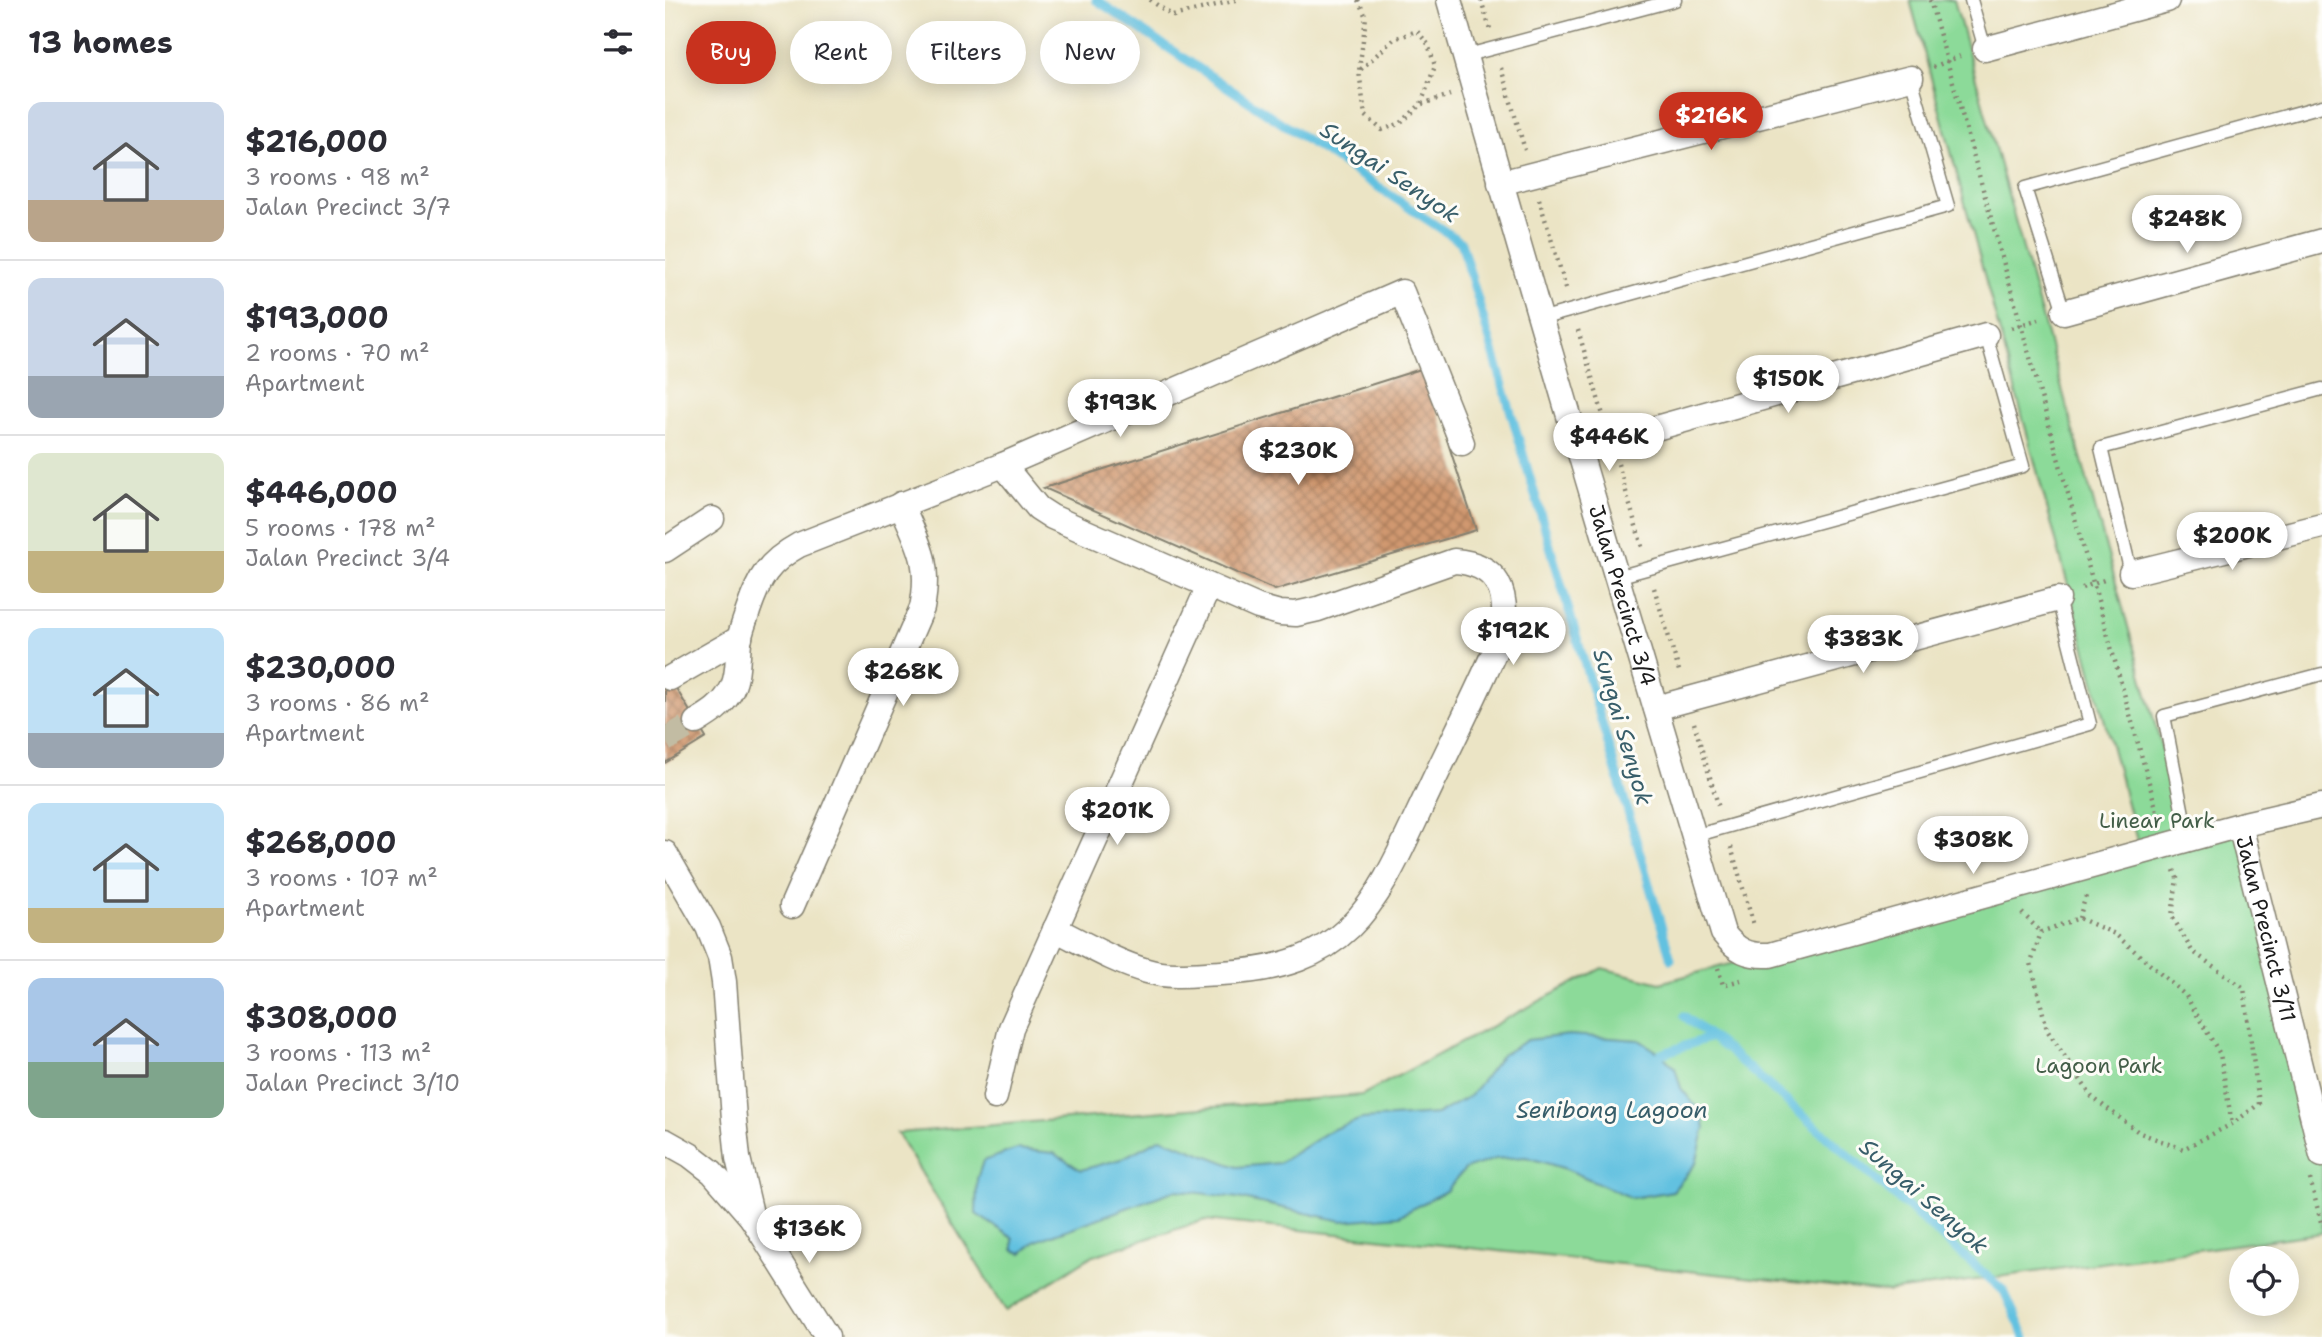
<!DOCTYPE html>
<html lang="en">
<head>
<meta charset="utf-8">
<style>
  :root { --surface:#fff; --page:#f2f2f3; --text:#2b2b33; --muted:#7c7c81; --line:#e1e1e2; --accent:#c8321e }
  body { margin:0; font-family:"Shantell Sans",sans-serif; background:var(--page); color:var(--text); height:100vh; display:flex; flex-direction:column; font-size:26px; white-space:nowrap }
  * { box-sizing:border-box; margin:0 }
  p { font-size:23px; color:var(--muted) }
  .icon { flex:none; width:38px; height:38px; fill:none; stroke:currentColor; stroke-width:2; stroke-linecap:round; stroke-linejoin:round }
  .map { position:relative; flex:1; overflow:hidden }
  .sheet { display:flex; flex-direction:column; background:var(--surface); width:665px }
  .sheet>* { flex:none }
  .top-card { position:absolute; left:21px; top:21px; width:665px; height:63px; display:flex; gap:14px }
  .controls { position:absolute; left:1564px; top:1246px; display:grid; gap:14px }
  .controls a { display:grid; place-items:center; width:70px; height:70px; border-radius:50%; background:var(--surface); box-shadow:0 4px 18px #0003; font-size:35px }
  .price { position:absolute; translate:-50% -60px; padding:0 16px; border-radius:24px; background:#fff; color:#222; font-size:23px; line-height:46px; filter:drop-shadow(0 2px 4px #0008) }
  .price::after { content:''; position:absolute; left:50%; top:42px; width:21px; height:16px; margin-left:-10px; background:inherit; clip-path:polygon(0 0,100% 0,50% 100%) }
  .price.current { background:var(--accent); color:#fff }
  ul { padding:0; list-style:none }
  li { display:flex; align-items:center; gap:21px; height:175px; padding:0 28px }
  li+li { border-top:2px solid var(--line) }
  li span { display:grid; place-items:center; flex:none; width:196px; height:140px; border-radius:14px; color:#555 }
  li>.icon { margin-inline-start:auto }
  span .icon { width:84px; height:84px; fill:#fffc; stroke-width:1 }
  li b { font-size:30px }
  h2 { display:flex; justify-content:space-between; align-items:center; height:84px; padding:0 28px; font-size:30px }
  .pill { padding:0 24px; border-radius:32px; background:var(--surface); box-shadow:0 4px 18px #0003; font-size:24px; line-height:63px }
  .pill.current { background:var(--accent); color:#fff }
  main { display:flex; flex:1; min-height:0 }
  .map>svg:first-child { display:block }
</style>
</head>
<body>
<main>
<section class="sheet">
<h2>13 homes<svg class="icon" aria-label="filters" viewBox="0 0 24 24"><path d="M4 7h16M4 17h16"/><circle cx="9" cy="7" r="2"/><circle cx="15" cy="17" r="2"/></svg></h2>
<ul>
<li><span style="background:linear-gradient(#c9d6e8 70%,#b9a48a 0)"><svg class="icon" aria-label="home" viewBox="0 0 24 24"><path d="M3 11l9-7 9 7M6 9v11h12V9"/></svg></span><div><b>$216,000</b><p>3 rooms · 98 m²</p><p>Jalan Precinct 3/7</p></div></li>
<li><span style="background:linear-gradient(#c9d6e8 70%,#9aa5b1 0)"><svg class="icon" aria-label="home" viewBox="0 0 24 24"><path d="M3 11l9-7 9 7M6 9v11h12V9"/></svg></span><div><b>$193,000</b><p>2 rooms · 70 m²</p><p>Apartment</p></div></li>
<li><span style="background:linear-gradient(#dfe7d0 70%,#c2b280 0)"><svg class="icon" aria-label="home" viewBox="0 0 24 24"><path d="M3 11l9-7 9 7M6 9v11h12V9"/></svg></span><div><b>$446,000</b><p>5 rooms · 178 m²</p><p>Jalan Precinct 3/4</p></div></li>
<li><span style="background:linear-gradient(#bfe0f5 75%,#9aa5b1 0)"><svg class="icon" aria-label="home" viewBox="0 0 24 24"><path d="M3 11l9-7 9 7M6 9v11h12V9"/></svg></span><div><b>$230,000</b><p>3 rooms · 86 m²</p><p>Apartment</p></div></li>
<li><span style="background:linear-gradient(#bfe0f5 75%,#c2b280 0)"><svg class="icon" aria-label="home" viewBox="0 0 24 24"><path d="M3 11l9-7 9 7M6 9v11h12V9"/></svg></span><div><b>$268,000</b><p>3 rooms · 107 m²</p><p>Apartment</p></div></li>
<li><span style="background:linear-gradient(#a9c7e8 60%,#7fa58c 0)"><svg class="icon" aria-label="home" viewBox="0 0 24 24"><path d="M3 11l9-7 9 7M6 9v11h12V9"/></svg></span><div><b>$308,000</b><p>3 rooms · 113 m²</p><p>Jalan Precinct 3/10</p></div></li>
</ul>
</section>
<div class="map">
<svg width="1657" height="1337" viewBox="0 0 1657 1337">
  <defs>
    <pattern id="building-cross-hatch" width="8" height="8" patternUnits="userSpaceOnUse" patternTransform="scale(1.75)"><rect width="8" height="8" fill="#d0986f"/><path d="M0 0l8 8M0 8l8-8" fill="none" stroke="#a87b5a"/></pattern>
  </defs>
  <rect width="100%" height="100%" fill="#fdfcf7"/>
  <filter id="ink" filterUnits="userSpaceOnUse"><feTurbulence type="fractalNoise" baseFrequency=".0143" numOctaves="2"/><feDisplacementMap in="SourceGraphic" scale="14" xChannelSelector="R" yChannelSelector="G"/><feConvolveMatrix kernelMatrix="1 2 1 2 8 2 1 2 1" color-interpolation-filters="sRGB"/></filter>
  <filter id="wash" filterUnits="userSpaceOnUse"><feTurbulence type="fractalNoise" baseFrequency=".00686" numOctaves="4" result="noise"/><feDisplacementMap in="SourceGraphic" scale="28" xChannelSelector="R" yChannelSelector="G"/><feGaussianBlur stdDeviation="1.57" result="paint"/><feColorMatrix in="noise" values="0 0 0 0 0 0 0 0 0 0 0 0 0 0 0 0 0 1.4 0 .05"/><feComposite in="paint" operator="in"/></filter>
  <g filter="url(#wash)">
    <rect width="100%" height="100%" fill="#ebe4c5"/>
    <path fill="#8cda99" stroke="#547b5a" stroke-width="2" d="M1245,0H1289L1522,839L1575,825L1657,1154V1233L1222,1292L540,1220L425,1257L341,1311L232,1133L697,1095L937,968L995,983L1475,852Z"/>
    <path fill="#62c1e0" stroke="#3f6e7e" stroke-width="2" d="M904,1035L974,1040L996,1054L1010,1068L1016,1088L1036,1113L1040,1127L1031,1163L1008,1191L967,1198L901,1169L861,1157L830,1159L800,1169L781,1191L734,1216L677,1221L573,1198L511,1190L371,1241L357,1253L348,1250V1238L311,1214L312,1179L318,1161L352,1149L389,1153L416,1170L456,1159L496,1138L572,1167L614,1163L666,1130L697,1119L772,1114L806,1095L837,1055L862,1040Z"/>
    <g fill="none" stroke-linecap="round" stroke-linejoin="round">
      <path stroke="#62c1e0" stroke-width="9" d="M431,0L796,242L1006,959
        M1019,1016L1064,1051L1339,1291L1360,1337
        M996,1054L1046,1037"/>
    </g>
    <g id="blocks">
      <path fill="url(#building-cross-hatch)" d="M759,368L811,530L610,590L379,488Z
        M0,670L41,738L0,763Z"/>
    </g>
  </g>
  <g filter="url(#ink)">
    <use href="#blocks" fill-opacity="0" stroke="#848070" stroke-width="2"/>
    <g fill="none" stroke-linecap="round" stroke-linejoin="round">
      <path stroke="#c2bca3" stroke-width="24" stroke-dasharray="24 12" stroke-linecap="butt" d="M0,740L31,722"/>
      <defs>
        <path id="service" d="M1306,0L1320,49
          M799,56L1010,0
          M1399,312L1360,188L1657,106
          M875,319L1283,206L1246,78
          M1466,573L1436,448L1657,389
          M952,577L1358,466L1321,335
          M1029,836L1425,724L1393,599
          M1523,840L1499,716L1657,674"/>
        <g id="minor">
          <path id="s1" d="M784,0C872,312 965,623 1058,933C1072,951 1083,956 1105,955L1575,825L1657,806"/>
          <path d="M1320,49L1502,0"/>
          <path d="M835,183L1246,78"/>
          <path d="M1399,312L1657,241"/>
          <path d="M913,450L1321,335"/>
          <path d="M338,465L373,508L387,517L593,607L615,613L631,614L653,609L789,561C834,564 843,592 838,632C816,685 790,735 766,786C714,895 694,967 556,973C532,974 506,978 482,971C450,962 420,944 390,929"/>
          <path d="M0,550L47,519"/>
          <path d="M1466,573L1657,526"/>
          <path d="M5,678L75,638"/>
          <path d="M991,708L1393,599"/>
          <path d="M31,722C44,714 56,707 64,694C74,679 72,660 74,642C75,632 80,621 83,611C94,578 103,562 134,545L338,465L737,292L797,443"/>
          <path id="s2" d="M1575,825L1657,1155"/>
          <path d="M0,853L43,927L55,957L59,982L69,1119L73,1158L87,1218"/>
          <path d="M127,906L257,608C266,561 254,546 236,504"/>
          <path d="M330,1097L346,1028L544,586"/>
          <path d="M0,1141L25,1155L47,1172L87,1218L162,1337"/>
        </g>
      </defs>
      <use href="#service" stroke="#848070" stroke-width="15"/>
      <use href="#minor" stroke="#848070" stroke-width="27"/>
      <path stroke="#848070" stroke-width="4.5" stroke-dasharray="2 5" stroke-linecap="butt" d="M485,0L508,16L571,0
        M693,0L701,17L694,71L700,115L717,130L736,123L756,104L770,66L763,44L752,31L729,39L694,71
        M816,0L825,29
        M1265,0L1495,822
        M1268,67L1295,56
        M836,68L860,150
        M757,104L785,95
        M874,199L902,291
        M1346,328L1374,319
        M913,330L938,415
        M953,464L978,550
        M989,588L1015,674
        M1417,588L1442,579
        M1029,723L1054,808
        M1066,847L1089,926
        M1509,870L1512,878L1507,916L1527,951L1579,988L1594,1104L1567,1124L1518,1149L1475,1133L1427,1097L1382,1030L1366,963L1376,932L1414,918L1450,934L1521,996L1555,1054L1567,1124
        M1357,913L1376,932
        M1414,918L1421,896
        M1053,968L1058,985L1076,980
        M1645,1179L1657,1226"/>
      <use href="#service" stroke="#fff" stroke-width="12"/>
      <use href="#minor" stroke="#fff" stroke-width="24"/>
    </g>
  </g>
  <g text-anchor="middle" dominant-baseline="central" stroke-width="6" stroke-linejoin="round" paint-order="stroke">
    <g font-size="21" fill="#1c1c1c" stroke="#fdfcf7">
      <text stroke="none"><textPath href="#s1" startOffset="620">Jalan Precinct 3/4</textPath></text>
      <text stroke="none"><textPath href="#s2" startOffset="107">Jalan Precinct 3/11</textPath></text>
    </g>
    <g font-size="21" fill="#435e48" stroke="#fdfcf7">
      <text x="1492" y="821">Linear Park</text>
      <text x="1434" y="1066">Lagoon Park</text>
    </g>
    <g font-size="23" font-style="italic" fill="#385e6a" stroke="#fdfcf7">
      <text transform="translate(725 172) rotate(34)">Sungai Senyok</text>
      <text transform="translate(958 727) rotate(74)">Sungai Senyok</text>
      <text x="947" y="1110">Senibong Lagoon</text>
      <text transform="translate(1259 1196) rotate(41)">Sungai Senyok</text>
    </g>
  </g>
</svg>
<div class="controls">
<a><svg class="icon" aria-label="locate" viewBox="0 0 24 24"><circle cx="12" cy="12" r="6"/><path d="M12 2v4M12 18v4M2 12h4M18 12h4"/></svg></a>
</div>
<b class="price current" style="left:1046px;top:152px">$216K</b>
<b class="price" style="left:1522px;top:255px">$248K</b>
<b class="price" style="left:1123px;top:415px">$150K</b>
<b class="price" style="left:455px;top:439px">$193K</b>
<b class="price" style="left:944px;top:473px">$446K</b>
<b class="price" style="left:633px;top:487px">$230K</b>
<b class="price" style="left:1567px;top:572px">$200K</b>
<b class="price" style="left:848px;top:667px">$192K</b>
<b class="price" style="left:1198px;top:675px">$383K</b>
<b class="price" style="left:238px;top:708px">$268K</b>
<b class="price" style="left:452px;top:847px">$201K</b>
<b class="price" style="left:1308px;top:876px">$308K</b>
<b class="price" style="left:144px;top:1265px">$136K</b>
<div class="top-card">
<a class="pill current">Buy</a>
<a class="pill">Rent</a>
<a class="pill">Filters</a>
<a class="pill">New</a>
</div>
</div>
</main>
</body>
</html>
